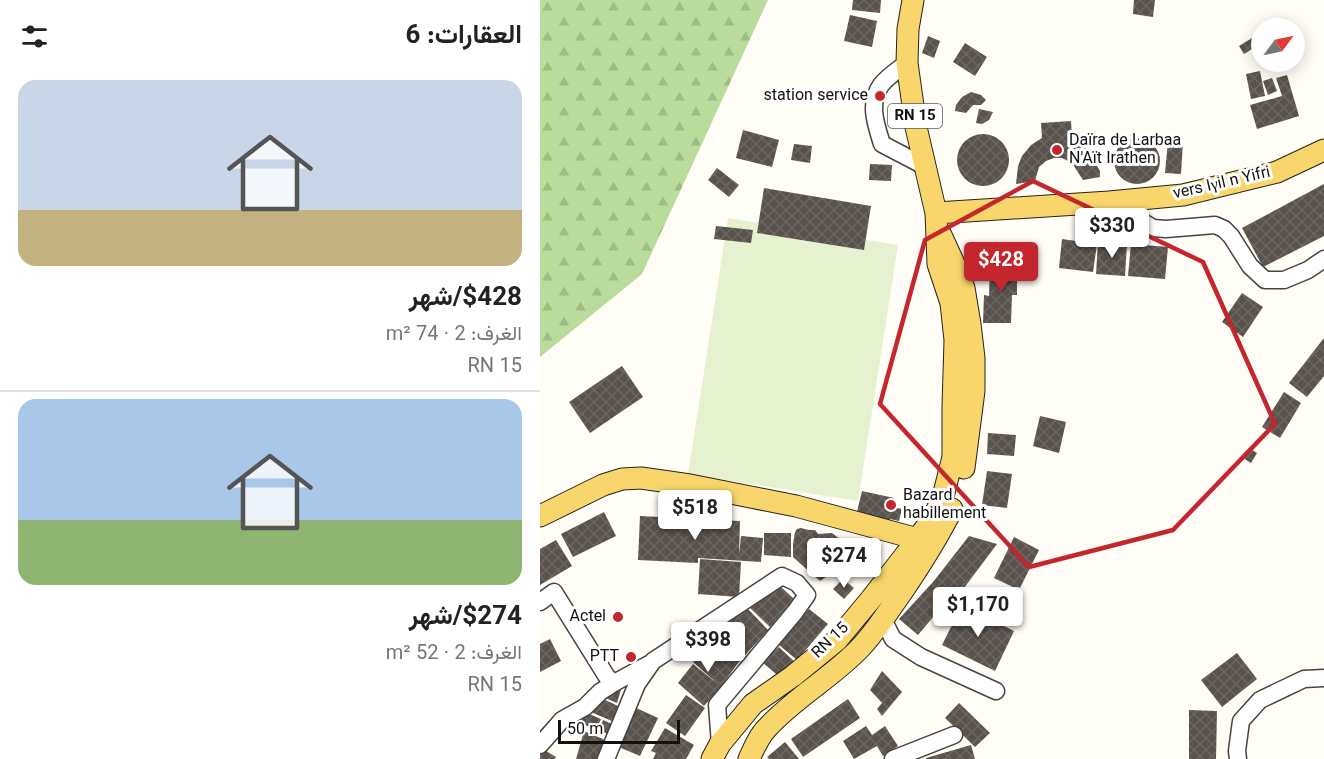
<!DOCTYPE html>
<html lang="ar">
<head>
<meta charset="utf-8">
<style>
  :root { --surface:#fff; --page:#f2f2f2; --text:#222; --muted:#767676; --line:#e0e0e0; --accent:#c4262e }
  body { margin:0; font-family:Georgia,Vazirmatn,serif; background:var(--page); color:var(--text); direction:rtl; height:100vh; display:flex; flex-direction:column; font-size:22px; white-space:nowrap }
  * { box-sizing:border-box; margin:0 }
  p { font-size:20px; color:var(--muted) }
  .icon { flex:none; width:33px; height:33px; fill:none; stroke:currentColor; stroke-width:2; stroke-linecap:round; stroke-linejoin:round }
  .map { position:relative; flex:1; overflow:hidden; direction:ltr }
  .details { display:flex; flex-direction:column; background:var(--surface); width:540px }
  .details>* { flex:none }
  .needle { width:39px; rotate:57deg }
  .buttons { position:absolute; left:711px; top:18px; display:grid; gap:12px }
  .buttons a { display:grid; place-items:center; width:54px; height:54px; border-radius:50%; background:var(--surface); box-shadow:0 3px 15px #0003; font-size:30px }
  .scale { position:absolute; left:18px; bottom:15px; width:122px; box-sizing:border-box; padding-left:6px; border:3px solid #111; border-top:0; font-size:16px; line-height:21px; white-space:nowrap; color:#111; -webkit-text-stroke:4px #fff; paint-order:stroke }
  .price { position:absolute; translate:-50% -51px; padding:0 14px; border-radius:6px; background:#fff; color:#222; font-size:20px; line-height:39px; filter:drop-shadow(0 2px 3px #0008) }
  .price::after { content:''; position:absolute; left:50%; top:36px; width:18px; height:14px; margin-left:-9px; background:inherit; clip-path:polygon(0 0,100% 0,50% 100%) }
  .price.selected { background:var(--accent); color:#fff }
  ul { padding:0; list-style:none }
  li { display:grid; align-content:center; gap:12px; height:318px; padding:0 18px }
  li+li { border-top:2px solid var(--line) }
  li span { display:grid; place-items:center; height:186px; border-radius:18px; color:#555 }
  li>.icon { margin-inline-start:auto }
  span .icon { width:108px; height:108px; fill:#fffc; stroke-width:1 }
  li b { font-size:26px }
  h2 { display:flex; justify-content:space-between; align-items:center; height:72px; padding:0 18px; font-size:26px }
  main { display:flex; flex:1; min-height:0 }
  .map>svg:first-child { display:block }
</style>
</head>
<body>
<main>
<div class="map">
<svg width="784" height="759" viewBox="0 0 784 759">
  <defs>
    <pattern id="forest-firs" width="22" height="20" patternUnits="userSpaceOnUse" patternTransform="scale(1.5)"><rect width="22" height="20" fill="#b9dc9c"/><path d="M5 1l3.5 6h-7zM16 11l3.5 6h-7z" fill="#9ebc85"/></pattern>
    <pattern id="building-cross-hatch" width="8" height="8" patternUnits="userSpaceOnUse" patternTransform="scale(1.5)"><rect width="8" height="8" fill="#5a524d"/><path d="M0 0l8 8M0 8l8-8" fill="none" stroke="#6d6662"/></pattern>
  </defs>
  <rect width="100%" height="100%" fill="#fffdf5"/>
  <path fill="url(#forest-firs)" d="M0,0H228L102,274L0,357Z"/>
  <path fill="#e6f2cf" d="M188,218L358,245L318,501L148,474Z"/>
  <path fill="url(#building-cross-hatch)" d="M313,0H341L340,13L312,10Z
    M594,0H615L613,17L593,14Z
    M310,15L337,21L332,47L304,41Z
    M388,36L400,41L394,58L382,53Z
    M712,38L717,46L704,54L699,46Z
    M425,43L447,57L435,76L413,62Z
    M720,71L725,96L711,99L706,74Z
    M747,75L759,116L717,129L710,105L742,96L736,78Z
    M732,78L737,91L728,95L723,81Z
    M431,92L441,95L446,100L441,105H433L426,113L415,111L416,105L422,97Z
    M439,109L453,112L449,120L442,124L436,123Z
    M531,121L532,137L544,145L560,171V177L543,180L532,163L522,158H514L506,161L499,167L495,181L476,184L478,166L482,156L491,145L502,138L501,123Z
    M203,130L239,140L232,167L196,158Z
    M417 160a26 26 0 1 1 52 0a26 26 0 1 1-52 0Z
    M574 161a23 23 0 1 1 46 0a23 23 0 1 1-46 0Z
    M628,141L643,142L641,174L625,173Z
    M254,144L272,146L270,163L251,160Z
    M330,164L352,165L351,181L329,180Z
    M177,168L199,185L189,197L168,180Z
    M784,184V236L723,267L702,228Z
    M224,188L331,206L324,250L217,233Z
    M176,226L213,230L211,243L174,239Z
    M522,239L557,244L553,272L519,268Z
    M558,242L587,244L585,276L556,274Z
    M591,244L628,247L625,279L588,276Z
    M464,262L474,263V266L482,267L481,280H477V295H472L471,323H443L444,295L449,296L450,264L464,265Z
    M702,293L723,307L703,337L682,322Z
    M784,338V376L767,397L749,383Z
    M82,366L103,397L50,433L29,402Z
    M744,392L761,403L740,438L722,427Z
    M500,416L526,422L519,453L493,446Z
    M448,433L476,435L474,456L447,454Z
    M709,448L717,453L711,463L703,458Z
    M447,471L472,474L467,508L442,505Z
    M322,491L354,498L352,507L362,509L359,521L350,519L348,528L315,520Z
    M64,512L76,536L33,557L21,534Z
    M100,516L200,521L199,555L201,536L223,538L221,562L158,558V563L98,560Z
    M261,528L269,530H275L278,534L292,533L300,539L302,546L301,550L294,555L295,576L286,577L280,581L253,557V544L255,532L257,529Z
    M224,533H251V557L224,555Z
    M429,536L457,544L409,608L403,605L378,635L359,619L393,582Z
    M474,537L499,550L479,590L454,578Z
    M16,540L32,566L0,585V549Z
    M160,559L201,562L199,597L158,594Z
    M303,579L314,588L304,599L293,589Z
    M241,587L254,599L230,627L209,607Z
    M422,605L474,631L455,671L402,645Z
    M207,608L228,630L198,663L183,647L192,638L180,624Z
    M269,609L288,624L257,660L239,645Z
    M10,639L21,661L0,672V644Z
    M173,640L198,663L181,687L164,706L138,683L153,664L179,685L153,662Z
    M239,647L256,663L242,679L222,662Z
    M697,653L717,679L682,707L661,680Z
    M342,671L362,692L342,716L337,709L342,703L330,690Z
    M82,686L77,703L63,697Z
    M146,695L165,708L145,736L126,723Z
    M61,698L78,706L72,721L46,710Z
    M308,699L320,718L263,757L251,739Z
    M419,703L450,733L435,747L405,718Z
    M92,706L118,718L100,756L74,745Z
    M649,710L677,711L676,759H649Z
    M45,712L61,719L56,730L41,723Z
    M63,720L72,724L68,734L59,730Z
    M326,726L332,735L345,726L358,746L343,756L337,746L314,759L303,741Z
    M125,728L154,745L146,759H113L116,753L111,751Z
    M44,731L65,740L59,759H36Z
    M245,742L259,759H229L227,757Z
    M431,745L435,759H386V758Z
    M3,749L16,757L15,759H0V753Z"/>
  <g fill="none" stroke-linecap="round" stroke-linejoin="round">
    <defs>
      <path id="minor" d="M367,63C359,69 348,76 341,85C328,103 336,125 342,144L386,167
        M569,202L613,228L626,229L675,225L684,229L691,236L710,266L725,280H744L768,270L784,259
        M0,602L14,592L67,677L74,683
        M343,619L353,639L381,657L456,691
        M0,745L22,720L45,707L60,692L74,683L109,664
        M66,759L97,684L113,661L242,576L257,583L267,595L255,612L177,705L180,744
        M353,759L414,735
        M698,759L697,751L701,721L720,700L764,679L784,678"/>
      <path id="major" d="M396,213L569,202L643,195L737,172L784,150
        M401,235L412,259L424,288L430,324L434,358V391L424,468
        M0,516L63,485L82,479L101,478L150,485L256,506L389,542
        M172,759L180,744L213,704L253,676L297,640L331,599L377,540L394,516L403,497L413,457V406L415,340L411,303L398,264L396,213L376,127L367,63L368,29L373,0
        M209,759C214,748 219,736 227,728C255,697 293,677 321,647C337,630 349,610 362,592C381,564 397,539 412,509"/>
    </defs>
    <use href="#minor" stroke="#444" stroke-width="19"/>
    <use href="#major" stroke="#222" stroke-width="23"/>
    <use href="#minor" stroke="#fff" stroke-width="16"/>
    <use href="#major" stroke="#f9d66b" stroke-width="21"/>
  </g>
  <path fill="none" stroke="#c4262e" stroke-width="4.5" stroke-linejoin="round" d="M493,181L663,262L735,424L633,530L489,567L340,404L385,240Z"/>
  <g fill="#c4262e" stroke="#fff" stroke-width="2">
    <circle cx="340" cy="96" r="6"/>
    <circle cx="517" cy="150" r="6"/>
    <circle cx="351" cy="505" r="6"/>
    <circle cx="78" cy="617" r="6"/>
    <circle cx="91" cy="657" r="6"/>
  </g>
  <g text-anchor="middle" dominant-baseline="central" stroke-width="6" stroke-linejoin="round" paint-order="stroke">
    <rect fill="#fff" stroke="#585858" stroke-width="1.5" x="348" y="104" width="54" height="24" rx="4.5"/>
    <g font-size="15" font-weight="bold" fill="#111">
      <text x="375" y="116">RN 15</text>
    </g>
    <g font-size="16" fill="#111" stroke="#fff" text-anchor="end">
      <text x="328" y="96">station service</text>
      <text x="529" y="141" text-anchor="start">Daïra de Larbaa<tspan x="529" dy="18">N'Aït Irathen</tspan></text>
      <text x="363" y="496" text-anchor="start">Bazard<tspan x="363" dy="18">habillement</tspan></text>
      <text x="66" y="617">Actel</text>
      <text x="79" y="657">PTT</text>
    </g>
    <g font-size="16" fill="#111" stroke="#fff">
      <text transform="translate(682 184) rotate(-13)">vers Iγil n Yifri</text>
      <text transform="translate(291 641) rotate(-44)">RN 15</text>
    </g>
  </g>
</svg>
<div class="buttons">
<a><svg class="needle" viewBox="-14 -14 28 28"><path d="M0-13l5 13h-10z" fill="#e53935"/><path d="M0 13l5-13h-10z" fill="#767676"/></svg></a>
</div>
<div class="scale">50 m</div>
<b class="price" style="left:572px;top:259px">$330</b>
<b class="price selected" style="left:461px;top:293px">$428</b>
<b class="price" style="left:155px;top:541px">$518</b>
<b class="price" style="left:304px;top:589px">$274</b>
<b class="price" style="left:438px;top:638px">$1,170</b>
<b class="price" style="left:168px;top:673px">$398</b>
</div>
<section class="details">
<h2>العقارات: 6<svg class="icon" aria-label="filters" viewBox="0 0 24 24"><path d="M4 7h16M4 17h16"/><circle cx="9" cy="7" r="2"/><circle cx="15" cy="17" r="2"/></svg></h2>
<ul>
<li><span style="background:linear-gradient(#c9d6e8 70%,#c2b280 0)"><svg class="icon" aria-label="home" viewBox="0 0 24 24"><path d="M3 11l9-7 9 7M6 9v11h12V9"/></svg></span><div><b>$428/شهر</b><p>الغرف: 2 · 74 m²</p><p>RN 15</p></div></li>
<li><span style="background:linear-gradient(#a9c7e8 65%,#8fb573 0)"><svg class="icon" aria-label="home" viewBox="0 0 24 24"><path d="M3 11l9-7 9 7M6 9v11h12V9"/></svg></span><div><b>$274/شهر</b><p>الغرف: 2 · 52 m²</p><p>RN 15</p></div></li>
</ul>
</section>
</main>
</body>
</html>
